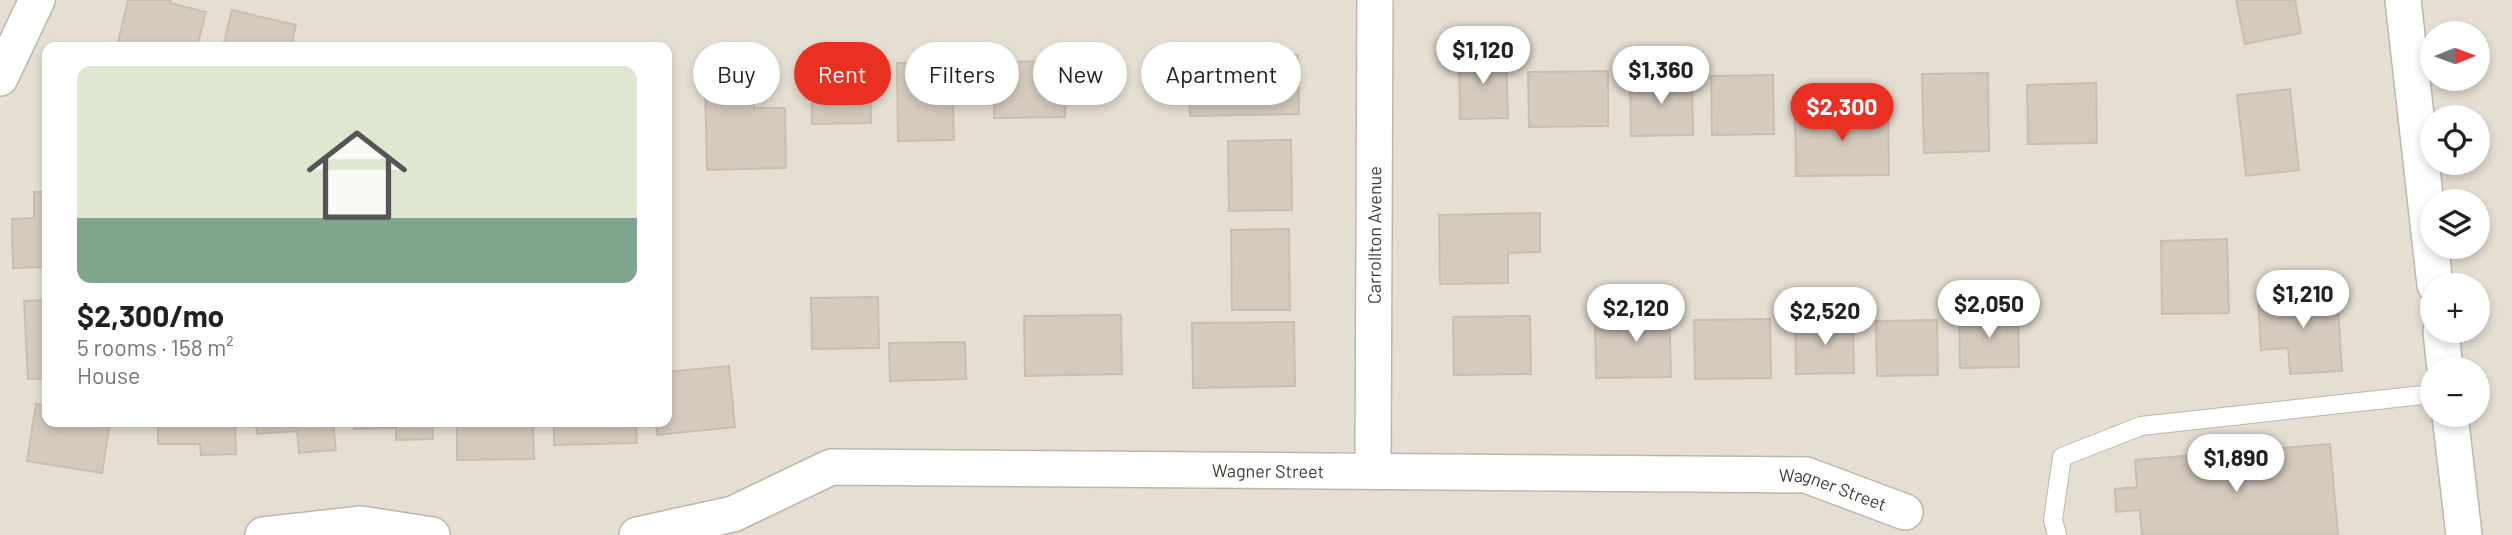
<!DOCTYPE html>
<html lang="en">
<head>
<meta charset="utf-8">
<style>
  :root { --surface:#fff; --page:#f6f6f6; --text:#202124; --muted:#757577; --accent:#ea3022 }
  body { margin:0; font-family:Barlow,sans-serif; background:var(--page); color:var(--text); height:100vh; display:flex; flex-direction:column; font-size:26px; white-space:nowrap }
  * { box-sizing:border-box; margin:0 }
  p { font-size:23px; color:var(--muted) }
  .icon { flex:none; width:38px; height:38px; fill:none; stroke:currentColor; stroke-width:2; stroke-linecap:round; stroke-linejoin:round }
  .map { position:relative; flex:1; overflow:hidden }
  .panel { position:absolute; left:42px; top:42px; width:630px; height:385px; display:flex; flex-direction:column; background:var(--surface); border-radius:14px; box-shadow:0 4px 10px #0003 }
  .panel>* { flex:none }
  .hud { position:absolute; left:693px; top:42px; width:665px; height:63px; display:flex; gap:14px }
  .needle { width:46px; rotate:89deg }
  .controls { position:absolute; left:2420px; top:21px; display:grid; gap:14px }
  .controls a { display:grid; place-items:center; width:70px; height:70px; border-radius:50%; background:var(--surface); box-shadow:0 4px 10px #0003; font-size:35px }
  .price { position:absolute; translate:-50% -60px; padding:0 16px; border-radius:24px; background:#fff; color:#222; font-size:23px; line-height:46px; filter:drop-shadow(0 2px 4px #0008) }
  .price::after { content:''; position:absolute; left:50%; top:42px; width:21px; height:16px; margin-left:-10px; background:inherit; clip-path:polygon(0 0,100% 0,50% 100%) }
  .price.on { background:var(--accent); color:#fff }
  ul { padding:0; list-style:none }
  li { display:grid; align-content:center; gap:14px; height:371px; padding:0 35px }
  li span { display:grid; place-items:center; height:217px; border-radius:14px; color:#555 }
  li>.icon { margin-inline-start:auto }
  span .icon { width:126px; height:126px; fill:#fffc; stroke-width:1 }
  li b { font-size:30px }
  .pill { padding:0 24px; border-radius:32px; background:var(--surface); box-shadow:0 4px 10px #0003; font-size:24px; line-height:63px }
  .pill.on { background:var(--accent); color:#fff }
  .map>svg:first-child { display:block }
</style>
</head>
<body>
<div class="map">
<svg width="2512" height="535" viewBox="0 0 2512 535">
  <rect width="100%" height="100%" fill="#f1ece5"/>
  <path fill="#e5ded3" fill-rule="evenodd" d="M0,0H2512V535H0ZM2432,33H2478V79H2432ZM47,47H667V422H47ZM2432,117H2478V163H2432ZM2432,201H2478V247H2432ZM2432,285H2478V331H2432ZM2432,369H2478V415H2432Z"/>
  <path fill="#d5cabe" stroke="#ccbeaf" stroke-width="2" d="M128,0H171L170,3L206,12L197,47H117Z
    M2236,0H2295L2301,33L2245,44Z
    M232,10L296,25L291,47H223Z
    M1506,52L1508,118L1460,119L1459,53Z
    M1298,55L1299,114L1190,116L1189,66H1216V56Z
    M1064,61L1065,117L994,118V62Z
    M952,62L954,140L898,141L897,63Z
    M870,66L871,123L812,124L811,67Z
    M1608,71V126L1529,127L1528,72Z
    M1988,73L1989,151L1924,153L1922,74Z
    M1773,75L1774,134L1712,135L1711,76Z
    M1692,76L1693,135L1631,136L1630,77Z
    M2096,83L2097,143L2028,144L2027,85Z
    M705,84H753L754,108H785L786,168L707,170Z
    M2290,89L2299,170L2246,176L2237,95Z
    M1888,110L1889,175L1796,176L1795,112Z
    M1291,140L1292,210L1229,211L1228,141Z
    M34,192H47V267L13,268L12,219L34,218Z
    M1540,213V252L1508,253V283L1440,284L1439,215Z
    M1289,229L1290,310H1232L1231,230Z
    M2227,239L2229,313L2162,314L2161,241Z
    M2337,291L2342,371L2290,374L2288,348L2261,350L2258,296Z
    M878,297L879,348L812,349L811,298Z
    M1669,299L1671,377L1596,378L1595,321L1637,320V300Z
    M47,300V379H28L24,301Z
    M2018,311L2019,367L1960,368L1959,312Z
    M1121,315L1122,374L1025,376L1024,316Z
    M1530,316L1531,374L1454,375L1453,317Z
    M1770,319L1771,378L1695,379L1694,320Z
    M1853,319L1854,373L1796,374L1795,320Z
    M1937,320L1938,375L1877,376L1876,321Z
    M1294,322L1295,386L1193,388L1192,323Z
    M965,342L966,379L890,381L889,343Z
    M729,366L735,427L657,435L656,422H667V372Z
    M36,404L47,406V422H110L102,473L27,461Z
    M158,422H235L236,454L201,455L200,444H158Z
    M256,422H333L336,450L299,453L297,431L257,434Z
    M354,422H432L433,439L396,440V428L354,429Z
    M457,422H533L534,459L457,460Z
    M554,422H636L637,443L554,445Z
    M2330,444L2338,535H2142L2140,510L2116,512L2115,489L2137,487L2135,460Z"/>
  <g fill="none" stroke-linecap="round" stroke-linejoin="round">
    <defs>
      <path id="lane" d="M2057,535L2053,520L2062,457L2141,426L2432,394"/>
      <g id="street">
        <path d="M2403,0L2435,285"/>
        <path d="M0,78L37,0"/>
        <path d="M2441,331L2445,369"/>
        <path d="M2450,415L2464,535"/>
        <path id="s1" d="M1373,471L1375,0"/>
        <path d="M263,535L361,524L432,535"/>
        <path id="s2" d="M637,535L733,514L831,467L1806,475L1905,512"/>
      </g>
    </defs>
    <use href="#lane" stroke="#bfb6ab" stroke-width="20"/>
    <use href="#street" stroke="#bfb6ab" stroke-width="38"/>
    <use href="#lane" stroke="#fff" stroke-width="18"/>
    <use href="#street" stroke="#fff" stroke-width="35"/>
  </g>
  <g text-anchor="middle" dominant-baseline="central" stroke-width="5" stroke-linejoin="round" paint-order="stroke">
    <g font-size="18" fill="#433c35" stroke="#fff">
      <text stroke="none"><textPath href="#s1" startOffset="236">Carrollton Avenue</textPath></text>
      <text stroke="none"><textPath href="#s2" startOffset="644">Wagner Street</textPath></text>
      <text stroke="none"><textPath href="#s2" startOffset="1211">Wagner Street</textPath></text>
    </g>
  </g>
</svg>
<div class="controls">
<a><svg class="needle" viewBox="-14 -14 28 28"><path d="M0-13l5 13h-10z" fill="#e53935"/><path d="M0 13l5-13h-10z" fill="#757577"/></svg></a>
<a><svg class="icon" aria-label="locate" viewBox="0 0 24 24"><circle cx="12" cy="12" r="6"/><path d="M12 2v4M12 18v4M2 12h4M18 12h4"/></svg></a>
<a><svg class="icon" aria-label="layers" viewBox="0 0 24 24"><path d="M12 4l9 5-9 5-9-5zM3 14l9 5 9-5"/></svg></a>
<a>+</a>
<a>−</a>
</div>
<b class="price" style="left:1483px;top:86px">$1,120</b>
<b class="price" style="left:1661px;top:106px">$1,360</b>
<b class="price on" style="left:1842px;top:143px">$2,300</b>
<b class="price" style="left:2303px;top:330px">$1,210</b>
<b class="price" style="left:1989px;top:340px">$2,050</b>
<b class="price" style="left:1636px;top:344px">$2,120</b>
<b class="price" style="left:1825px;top:347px">$2,520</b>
<b class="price" style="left:2236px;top:494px">$1,890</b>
<div class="hud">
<a class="pill">Buy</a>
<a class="pill on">Rent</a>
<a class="pill">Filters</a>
<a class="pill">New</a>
<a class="pill">Apartment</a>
</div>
<section class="panel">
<ul>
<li><span style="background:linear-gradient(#dfe7d0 70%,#7fa58c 0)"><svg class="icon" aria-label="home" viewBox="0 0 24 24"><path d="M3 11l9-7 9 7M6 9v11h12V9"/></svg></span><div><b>$2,300/mo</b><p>5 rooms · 158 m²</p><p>House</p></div></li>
</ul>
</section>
</div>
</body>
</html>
